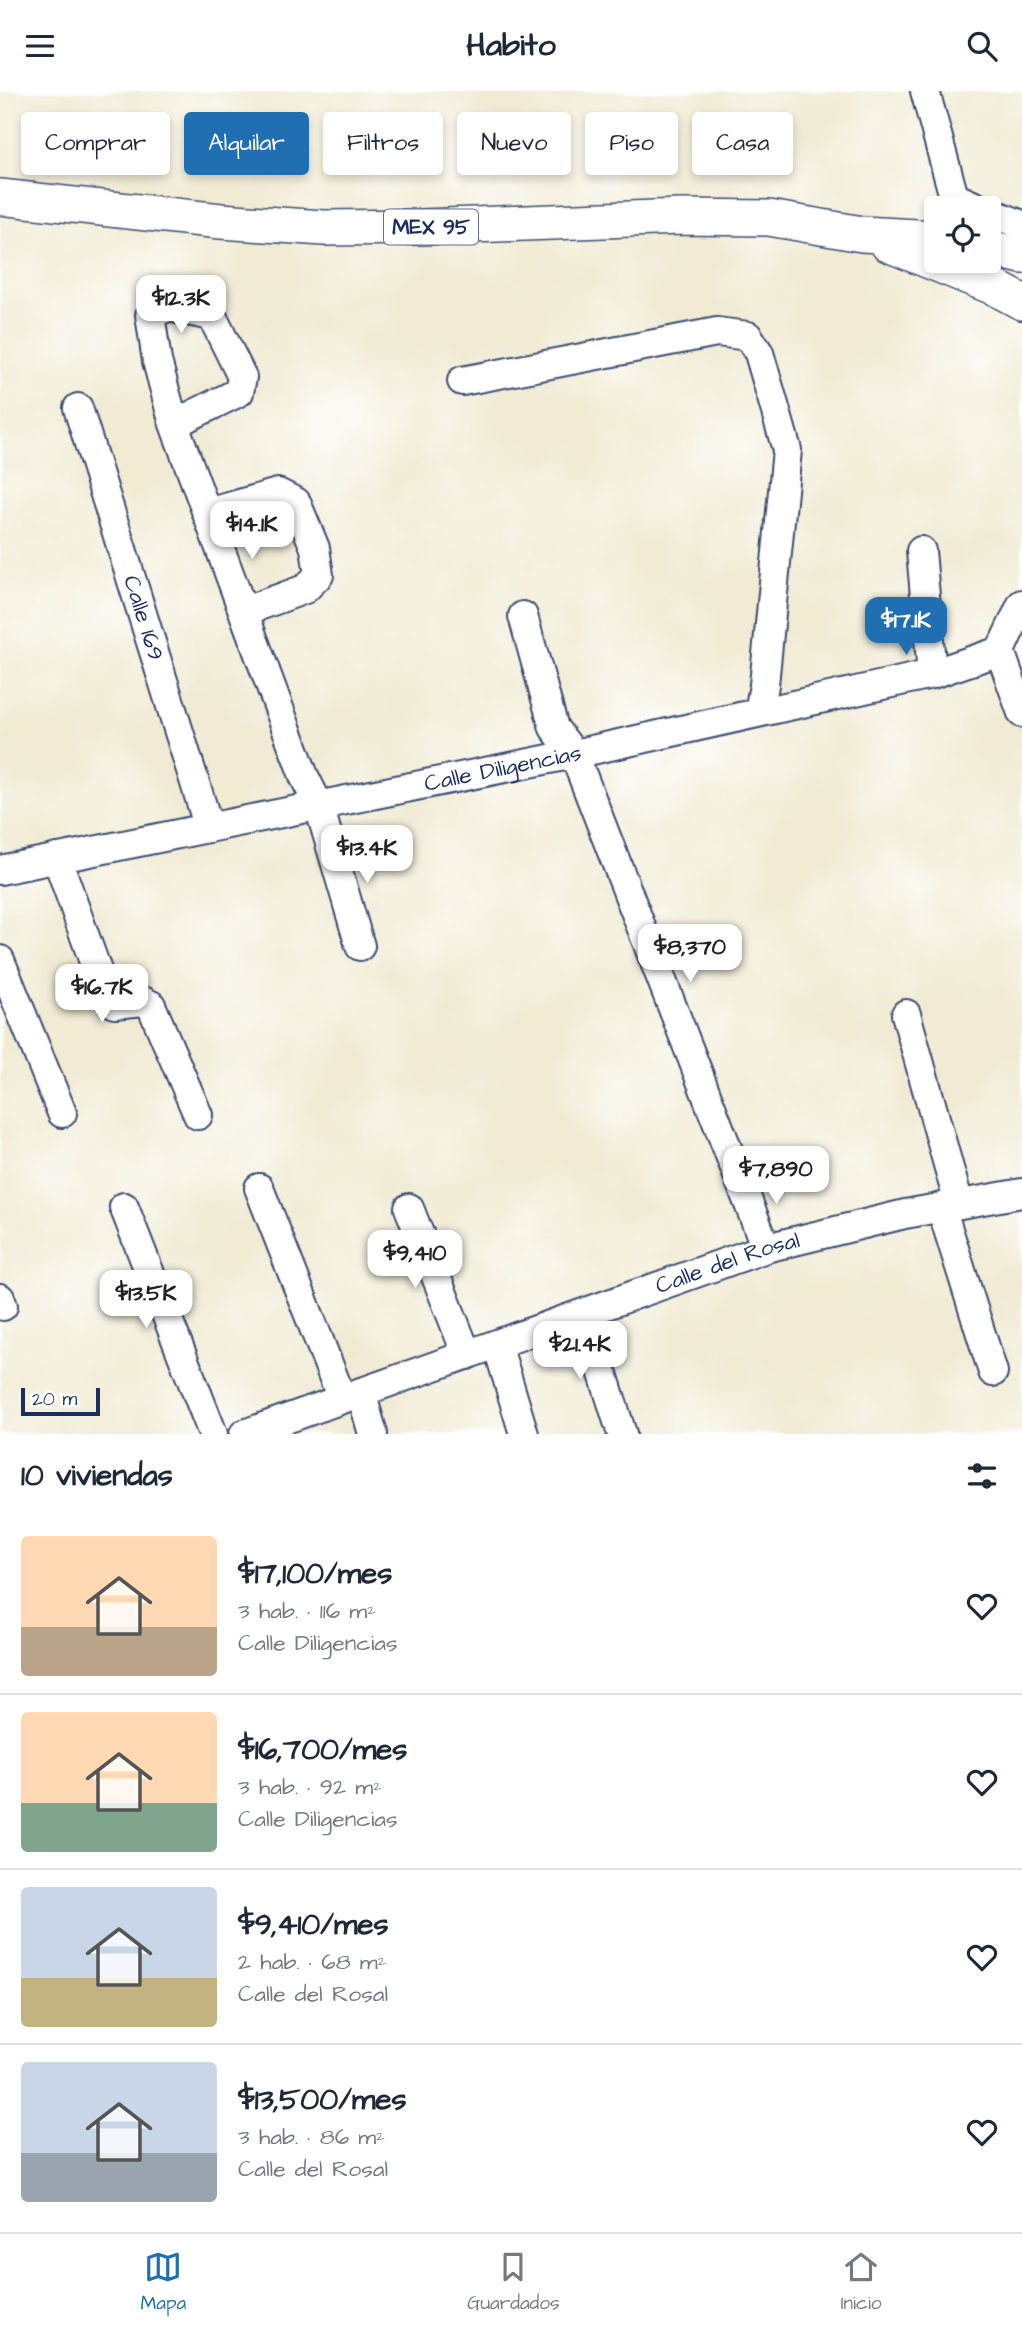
<!DOCTYPE html>
<html lang="es">
<head>
<meta charset="utf-8">
<style>
  :root { --surface:#fff; --page:#f2f2f3; --text:#1f2937; --muted:#747a83; --line:#e0e1e3; --accent:#1f6fb2 }
  body { margin:0; font-family:"Architects Daughter",sans-serif; background:var(--page); color:var(--text); height:100vh; display:flex; flex-direction:column; font-size:26px; white-space:nowrap }
  * { box-sizing:border-box; margin:0 }
  p { font-size:23px; color:var(--muted) }
  .icon { flex:none; width:38px; height:38px; fill:none; stroke:currentColor; stroke-width:2; stroke-linecap:round; stroke-linejoin:round }
  .map { position:relative; height:1343px; overflow:hidden }
  .panel { display:flex; flex-direction:column; background:var(--surface); flex:1 }
  .panel>* { flex:none }
  .top-card { position:absolute; left:21px; top:21px; width:980px; height:63px; display:flex; gap:14px }
  .controls { position:absolute; left:924px; top:105px; display:grid; gap:14px }
  .controls a { display:grid; place-items:center; width:77px; height:77px; border-radius:7px; background:var(--surface); box-shadow:0 4px 10px #0003; font-size:35px }
  .scale { position:absolute; left:21px; bottom:18px; width:79px; box-sizing:border-box; padding-left:7px; border:4px solid #1b2f5e; border-top:0; font-size:19px; line-height:24px; white-space:nowrap; color:#1b2f5e; -webkit-text-stroke:5px #fff; paint-order:stroke }
  .price { position:absolute; translate:-50% -60px; padding:0 16px; border-radius:14px; background:#fff; color:#222; font-size:23px; line-height:46px; filter:drop-shadow(0 2px 4px #0008) }
  .price::after { content:''; position:absolute; left:50%; top:42px; width:21px; height:16px; margin-left:-10px; background:inherit; clip-path:polygon(0 0,100% 0,50% 100%) }
  .price.selected { background:var(--accent); color:#fff }
  ul { padding:0; list-style:none }
  li { display:flex; align-items:center; gap:21px; height:175px; padding:0 21px }
  li+li { border-top:2px solid var(--line) }
  li span { display:grid; place-items:center; flex:none; width:196px; height:140px; border-radius:7px; color:#555 }
  li>.icon { margin-inline-start:auto }
  span .icon { width:84px; height:84px; fill:#fffc; stroke-width:1 }
  li b { font-size:30px }
  h2 { display:flex; justify-content:space-between; align-items:center; height:84px; padding:0 21px; font-size:30px }
  .pill { padding:0 24px; border-radius:7px; background:var(--surface); box-shadow:0 4px 10px #0003; font-size:24px; line-height:63px }
  .pill.selected { background:var(--accent); color:#fff }
  header { display:flex; justify-content:space-between; align-items:center; height:91px; padding:0 21px; background:var(--surface); font-size:32px; font-weight:700 }
  .tabs { display:flex; justify-content:space-around; align-items:center; height:98px; border-top:2px solid var(--line); background:var(--surface); font-size:19px; color:var(--muted) }
  .tabs a { display:grid; justify-items:center; gap:4px }
  .tabs .selected { color:var(--accent) }
  .map>svg:first-child { display:block }
</style>
</head>
<body>
<header><svg class="icon" aria-label="menu" viewBox="0 0 24 24"><path d="M4 6h16M4 12h16M4 18h16"/></svg>Habito<svg class="icon" aria-label="search" viewBox="0 0 24 24"><circle cx="10" cy="10" r="6"/><path d="M15 15l6 6"/></svg></header>
<div class="map">
<svg width="1022" height="1343" viewBox="0 0 1022 1343">
  <rect width="100%" height="100%" fill="#fff"/>
  <filter id="ink" filterUnits="userSpaceOnUse"><feTurbulence type="fractalNoise" baseFrequency=".0143" numOctaves="2"/><feDisplacementMap in="SourceGraphic" scale="14" xChannelSelector="R" yChannelSelector="G"/><feConvolveMatrix kernelMatrix="1 2 1 2 8 2 1 2 1" color-interpolation-filters="sRGB"/></filter>
  <filter id="wash" filterUnits="userSpaceOnUse"><feTurbulence type="fractalNoise" baseFrequency=".00686" numOctaves="4" result="noise"/><feDisplacementMap in="SourceGraphic" scale="28" xChannelSelector="R" yChannelSelector="G"/><feGaussianBlur stdDeviation="1.57" result="paint"/><feColorMatrix in="noise" values="0 0 0 0 0 0 0 0 0 0 0 0 0 0 0 0 0 1.4 0 .05"/><feComposite in="paint" operator="in"/></filter>
  <g filter="url(#wash)">
    <rect width="100%" height="100%" fill="#f1ebd4"/>
  </g>
  <g filter="url(#ink)">
    <g fill="none" stroke-linecap="round" stroke-linejoin="round">
      <defs>
        <g id="minor">
          <path d="M925,0L954,106L979,117"/>
          <path d="M989,121L1022,134"/>
          <path d="M462,290L717,241L748,245L759,262L787,359L764,594L759,621"/>
          <path id="s1" d="M78,317L209,737"/>
          <path d="M174,333L239,301L242,286L212,225L168,216L150,224L157,270L174,333L304,685L319,715L360,855"/>
          <path d="M208,422L278,402L296,411L315,457L319,484L305,498L245,520"/>
          <path d="M921,460L932,583"/>
          <path d="M1022,513L1000,560L1022,622"/>
          <path d="M523,525L554,637L574,663L766,1157"/>
          <path d="M57,767L106,905L115,913L143,910L151,914L198,1024"/>
          <path id="s2" d="M0,779L574,663L932,583L1000,560"/>
          <path d="M0,869L62,1022"/>
          <path d="M906,923L959,1113"/>
          <path d="M259,1097L342,1308"/>
          <path d="M124,1116L213,1343"/>
          <path d="M941,1116L993,1281"/>
          <path d="M409,1117L467,1264"/>
          <path d="M0,1207L3,1215"/>
          <path d="M584,1223L622,1343"/>
          <path d="M497,1253L524,1343"/>
          <path d="M361,1301L373,1343"/>
          <path id="s3" d="M244,1343L766,1157L905,1123L1022,1102"/>
        </g>
        <path id="major" d="M0,106L221,130L324,137L421,136L681,126L769,127L862,143L936,147
          M888,153L996,197L1022,211
          M989,157L1022,165"/>
      </defs>
      <use href="#minor" stroke="#3b4b70" stroke-width="32"/>
      <use href="#major" stroke="#3b4b70" stroke-width="38"/>
      <use href="#minor" stroke="#fff" stroke-width="28"/>
      <use href="#major" stroke="#fff" stroke-width="35"/>
    </g>
  </g>
  <g text-anchor="middle" dominant-baseline="central" stroke-width="7" stroke-linejoin="round" paint-order="stroke">
    <rect fill="#fff" stroke="#5f6d8e" stroke-width="2" x="384" y="118.5" width="94" height="35" rx="5"/>
    <g font-size="21" font-weight="bold" fill="#1b2f5e">
      <text x="431" y="136">MEX 95</text>
    </g>
    <g font-size="23" fill="#1b2f5e" stroke="#fff">
      <text stroke="none"><textPath href="#s1" startOffset="220">Calle 169</textPath></text>
      <text stroke="none"><textPath href="#s2" startOffset="513">Calle Diligencias</textPath></text>
      <text stroke="none"><textPath href="#s3" startOffset="513">Calle del Rosal</textPath></text>
    </g>
  </g>
</svg>
<div class="controls">
<a><svg class="icon" aria-label="locate" viewBox="0 0 24 24"><circle cx="12" cy="12" r="6"/><path d="M12 2v4M12 18v4M2 12h4M18 12h4"/></svg></a>
</div>
<div class="scale">20 m</div>
<b class="price" style="left:181px;top:244px">$12.3K</b>
<b class="price" style="left:252px;top:470px">$14.1K</b>
<b class="price selected" style="left:906px;top:566px">$17.1K</b>
<b class="price" style="left:367px;top:794px">$13.4K</b>
<b class="price" style="left:690px;top:893px">$8,370</b>
<b class="price" style="left:102px;top:933px">$16.7K</b>
<b class="price" style="left:776px;top:1115px">$7,890</b>
<b class="price" style="left:415px;top:1199px">$9,410</b>
<b class="price" style="left:146px;top:1239px">$13.5K</b>
<b class="price" style="left:580px;top:1290px">$21.4K</b>
<div class="top-card">
<a class="pill">Comprar</a>
<a class="pill selected">Alquilar</a>
<a class="pill">Filtros</a>
<a class="pill">Nuevo</a>
<a class="pill">Piso</a>
<a class="pill">Casa</a>
</div>
</div>
<section class="panel">
<h2>10 viviendas<svg class="icon" aria-label="filters" viewBox="0 0 24 24"><path d="M4 7h16M4 17h16"/><circle cx="9" cy="7" r="2"/><circle cx="15" cy="17" r="2"/></svg></h2>
<ul>
<li><span style="background:linear-gradient(#ffd9b3 65%,#b9a48a 0)"><svg class="icon" aria-label="home" viewBox="0 0 24 24"><path d="M3 11l9-7 9 7M6 9v11h12V9"/></svg></span><div><b>$17,100/mes</b><p>3 hab. · 116 m²</p><p>Calle Diligencias</p></div><svg class="icon" aria-label="heart" viewBox="0 0 24 24"><path d="M12 20l-8-8c-3-5 5-10 8-4 3-6 11-1 8 4z"/></svg></li>
<li><span style="background:linear-gradient(#ffd9b3 65%,#7fa58c 0)"><svg class="icon" aria-label="home" viewBox="0 0 24 24"><path d="M3 11l9-7 9 7M6 9v11h12V9"/></svg></span><div><b>$16,700/mes</b><p>3 hab. · 92 m²</p><p>Calle Diligencias</p></div><svg class="icon" aria-label="heart" viewBox="0 0 24 24"><path d="M12 20l-8-8c-3-5 5-10 8-4 3-6 11-1 8 4z"/></svg></li>
<li><span style="background:linear-gradient(#c9d6e8 65%,#c2b280 0)"><svg class="icon" aria-label="home" viewBox="0 0 24 24"><path d="M3 11l9-7 9 7M6 9v11h12V9"/></svg></span><div><b>$9,410/mes</b><p>2 hab. · 68 m²</p><p>Calle del Rosal</p></div><svg class="icon" aria-label="heart" viewBox="0 0 24 24"><path d="M12 20l-8-8c-3-5 5-10 8-4 3-6 11-1 8 4z"/></svg></li>
<li><span style="background:linear-gradient(#c9d6e8 65%,#9aa5b1 0)"><svg class="icon" aria-label="home" viewBox="0 0 24 24"><path d="M3 11l9-7 9 7M6 9v11h12V9"/></svg></span><div><b>$13,500/mes</b><p>3 hab. · 86 m²</p><p>Calle del Rosal</p></div><svg class="icon" aria-label="heart" viewBox="0 0 24 24"><path d="M12 20l-8-8c-3-5 5-10 8-4 3-6 11-1 8 4z"/></svg></li>
</ul>
</section>
<nav class="tabs">
<a class="selected"><svg class="icon" aria-label="map" viewBox="0 0 24 24"><path d="M3 6l6-2 6 2 6-2v14l-6 2-6-2-6 2zM9 4v14M15 6v14"/></svg>Mapa</a>
<a><svg class="icon" aria-label="saved" viewBox="0 0 24 24"><path d="M7 4h10v16l-5-4-5 4z"/></svg>Guardados</a>
<a><svg class="icon" aria-label="home" viewBox="0 0 24 24"><path d="M3 11l9-7 9 7M6 9v11h12V9"/></svg>Inicio</a>
</nav>
</body>
</html>
